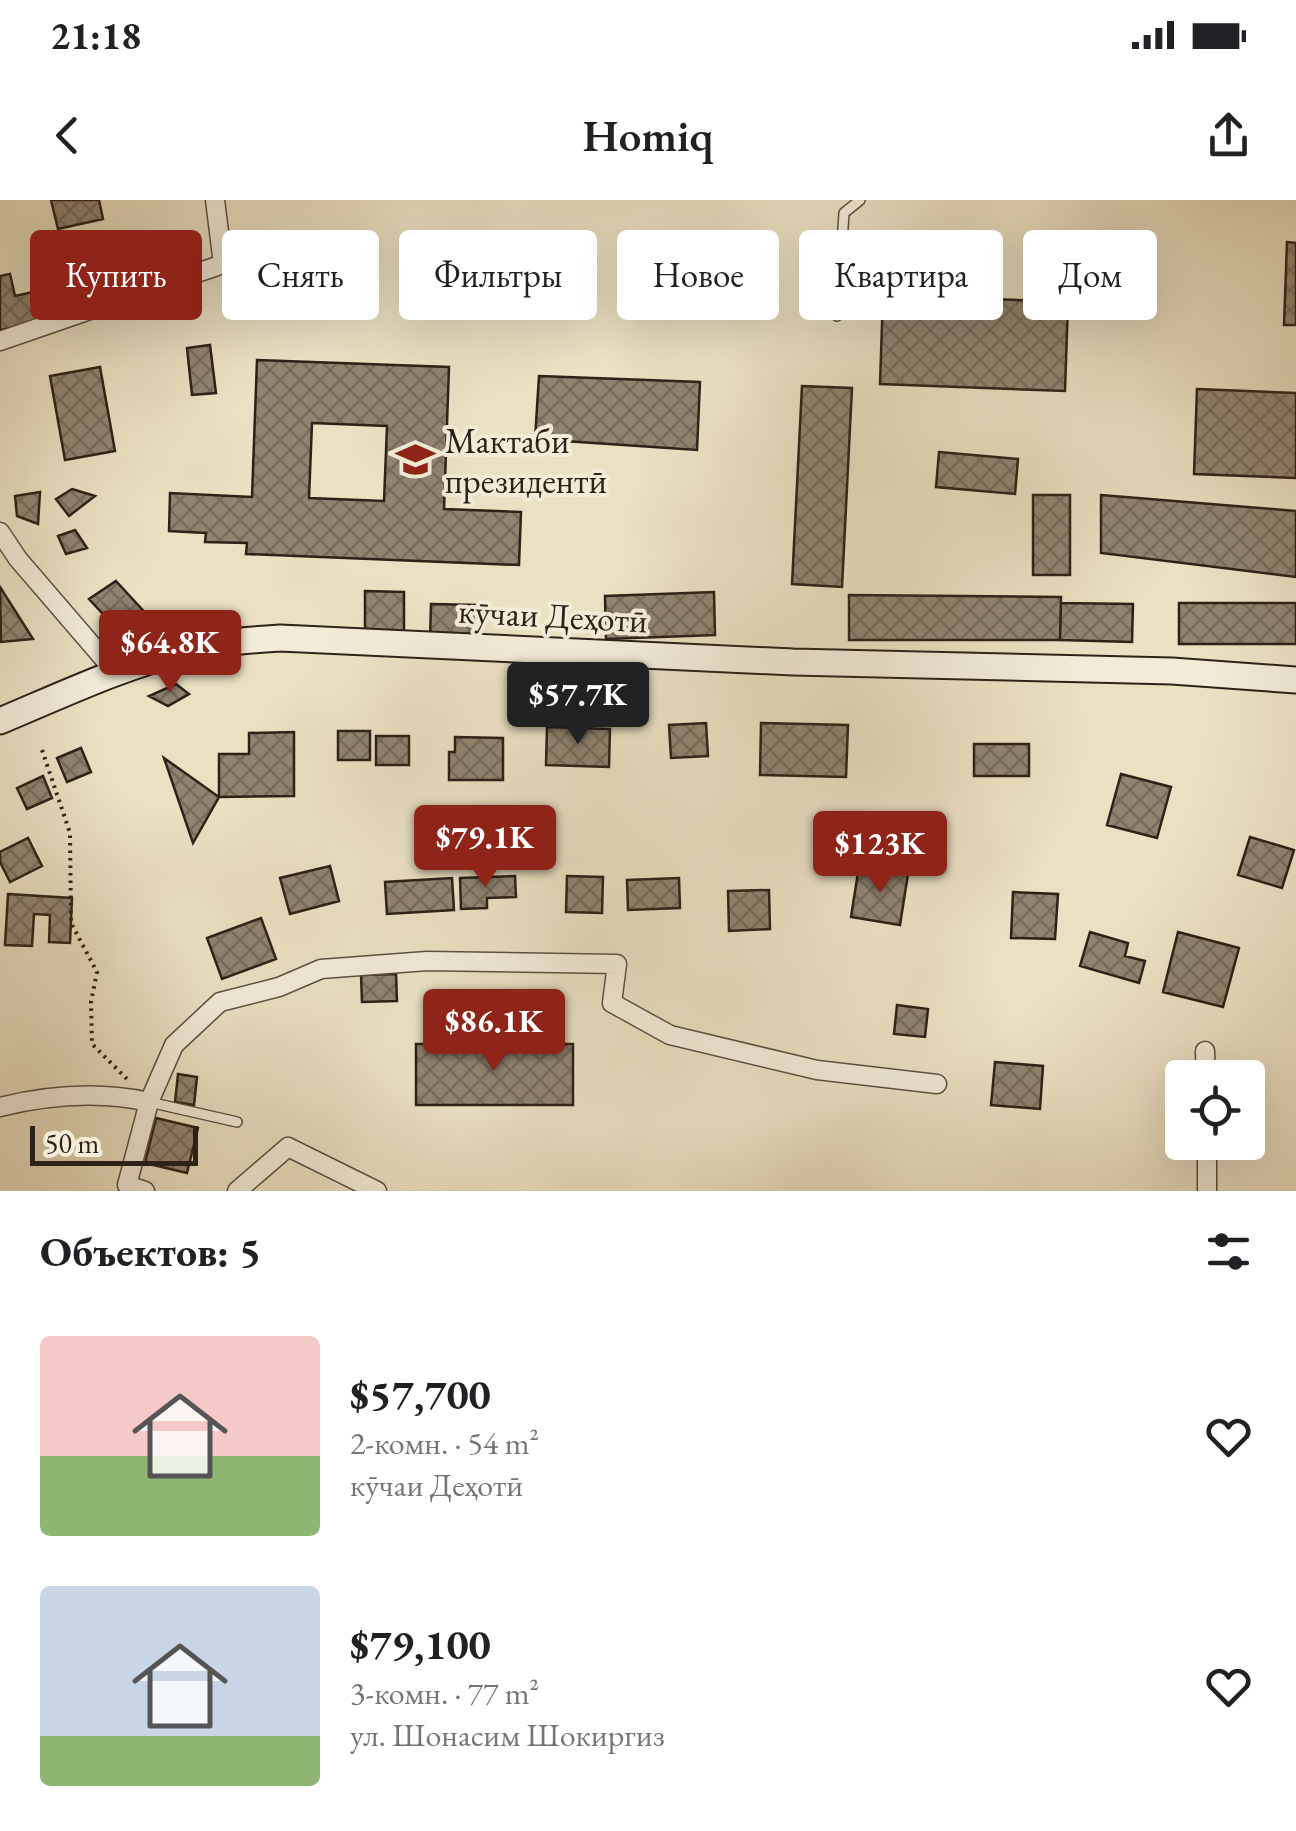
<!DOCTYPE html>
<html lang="ru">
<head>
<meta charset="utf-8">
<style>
  :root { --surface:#fff; --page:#f2f2f2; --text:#202124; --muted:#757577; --accent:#8f2418 }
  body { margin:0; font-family:"EB Garamond",serif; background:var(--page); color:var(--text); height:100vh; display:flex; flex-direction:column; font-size:38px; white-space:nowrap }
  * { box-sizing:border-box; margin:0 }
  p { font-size:32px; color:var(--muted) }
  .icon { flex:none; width:55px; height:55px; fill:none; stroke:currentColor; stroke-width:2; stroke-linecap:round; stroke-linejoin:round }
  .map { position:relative; height:991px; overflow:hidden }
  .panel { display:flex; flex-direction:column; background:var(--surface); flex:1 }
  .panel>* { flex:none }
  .hud { position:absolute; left:30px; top:30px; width:1238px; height:90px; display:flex; gap:20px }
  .tools { position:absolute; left:1165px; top:860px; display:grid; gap:20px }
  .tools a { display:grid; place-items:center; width:100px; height:100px; border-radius:10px; background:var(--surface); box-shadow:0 10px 40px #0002; font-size:50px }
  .scale { position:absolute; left:30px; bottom:25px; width:168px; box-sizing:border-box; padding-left:10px; border:5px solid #2e2117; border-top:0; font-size:28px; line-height:35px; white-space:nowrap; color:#2e2117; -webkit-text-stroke:8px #f1ebd7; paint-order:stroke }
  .price { position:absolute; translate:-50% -85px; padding:0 22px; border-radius:10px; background:var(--accent); color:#fff; font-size:32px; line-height:65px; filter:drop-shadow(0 2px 5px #0008) }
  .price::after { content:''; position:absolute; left:50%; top:60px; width:30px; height:22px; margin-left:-15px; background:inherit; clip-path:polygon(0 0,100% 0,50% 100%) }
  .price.active { background:#222; color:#fff }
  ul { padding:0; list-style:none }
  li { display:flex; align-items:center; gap:30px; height:250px; padding:0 40px }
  li span { display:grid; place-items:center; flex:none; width:280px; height:200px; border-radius:10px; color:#555 }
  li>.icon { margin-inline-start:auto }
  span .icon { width:120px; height:120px; fill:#fffc; stroke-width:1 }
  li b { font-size:42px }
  h2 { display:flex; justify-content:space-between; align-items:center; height:120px; padding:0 40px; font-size:42px }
  .pill { padding:0 35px; border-radius:10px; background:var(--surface); box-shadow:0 10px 40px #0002; font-size:35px; line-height:90px }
  .pill.active { background:var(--accent); color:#fff }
  .status { display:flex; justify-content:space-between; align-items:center; height:70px; padding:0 50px; background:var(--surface); direction:ltr }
  .status svg { height:28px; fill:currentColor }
  header { display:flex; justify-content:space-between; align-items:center; height:130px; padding:0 40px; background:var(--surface); font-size:45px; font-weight:600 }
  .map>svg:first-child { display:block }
</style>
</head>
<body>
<div class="status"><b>21:18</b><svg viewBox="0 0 49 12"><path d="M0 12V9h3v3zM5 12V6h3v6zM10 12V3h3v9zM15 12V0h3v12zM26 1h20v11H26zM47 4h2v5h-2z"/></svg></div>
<header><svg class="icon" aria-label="back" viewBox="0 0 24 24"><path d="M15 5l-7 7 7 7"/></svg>Homiq<svg class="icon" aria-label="share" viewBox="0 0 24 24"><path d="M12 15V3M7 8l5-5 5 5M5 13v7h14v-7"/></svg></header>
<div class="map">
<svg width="1296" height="991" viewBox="0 0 1296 991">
  <defs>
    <pattern id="building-cross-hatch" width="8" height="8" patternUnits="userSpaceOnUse" patternTransform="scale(2.5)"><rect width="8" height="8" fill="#908470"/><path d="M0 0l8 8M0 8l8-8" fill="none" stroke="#766c5b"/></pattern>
  </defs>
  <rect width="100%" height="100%" fill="#eae0c2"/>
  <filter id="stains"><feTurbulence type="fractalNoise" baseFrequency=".002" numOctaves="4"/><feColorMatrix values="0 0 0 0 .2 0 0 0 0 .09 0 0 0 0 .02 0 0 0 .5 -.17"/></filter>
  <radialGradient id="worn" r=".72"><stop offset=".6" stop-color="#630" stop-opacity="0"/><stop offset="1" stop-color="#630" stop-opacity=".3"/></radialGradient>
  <path fill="url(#building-cross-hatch)" stroke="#2e2117" stroke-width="2.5" fill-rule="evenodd" d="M51,0H99L103,19L58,29Z
    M181,34L191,72L153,82L143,44Z
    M1287,42L1296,43V125H1284Z
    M93,53L104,92L69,101L59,62Z
    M10,74L15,96L33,92L39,122L0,130V76Z
    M883,95L1068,102L1065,191L880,184Z
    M210,145L216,193L192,195L187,148Z
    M257,160L449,167L444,309L521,312L519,365L246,354L247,343L205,342L206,333L169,331L170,293L252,297ZM312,223L387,226L384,301L309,298Z
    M100,167L115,251L65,260L50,176Z
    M539,176L700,182L697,250L535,239Z
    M802,186L852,188L842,387L792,384Z
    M1197,189L1296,193V278L1194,274Z
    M939,252L1018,259L1015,294L936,287Z
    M72,289L95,296L69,316L56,299Z
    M40,292L38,324L17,316L15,296Z
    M1033,295H1070V375H1033Z
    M1101,295L1296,311V377L1101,353Z
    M75,330L87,348L66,354L58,336Z
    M116,381L149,417L116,428L89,399Z
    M0,387L33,439L1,442Z
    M365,391L404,392V433L365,432Z
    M714,392L715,435L606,439L605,396Z
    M849,395L1061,397L1060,440H849Z
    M1061,403L1133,404L1132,442L1060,440Z
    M1179,403H1296V444H1179Z
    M431,404L481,405L480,440L430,439Z
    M176,484L189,494L168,506L149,496Z
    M706,523L708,556L671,558L669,525Z
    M761,523L848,525L846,577L760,575Z
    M547,527L610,529L609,567L546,565Z
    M338,531H370V560H338Z
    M294,532V596L219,597V554H249V533Z
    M376,536H409V565H376Z
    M455,537L503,538V580H449V552H455Z
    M974,544H1029V576H974Z
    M81,548L91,572L67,582L57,558Z
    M164,558L219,597L193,643Z
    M1121,574L1171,587L1157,638L1107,625Z
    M43,576L52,598L27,609L17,588Z
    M1250,637L1294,650L1282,688L1238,675Z
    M28,638L42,666L10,682L0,662V652Z
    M330,666L339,701L290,714L280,678Z
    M859,666L908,674L900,725L851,717Z
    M515,676L516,697L487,698V708L461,709L460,678Z
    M567,676L603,677L602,713L566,712Z
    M452,678L454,710L387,714L385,682Z
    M679,678L680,708L628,710L627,680Z
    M769,690L770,729L729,731L728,691Z
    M1013,692L1058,694L1055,739L1011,738Z
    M8,694L72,698L70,743L49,742L50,715L34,714L32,746L5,745Z
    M261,718L276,759L222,779L207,738Z
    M1090,732L1128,743L1125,756L1145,761L1139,783L1080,766Z
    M1178,732L1239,748L1223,807L1163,792Z
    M396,774L397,801L362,802L361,775Z
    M897,805L928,809L925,837L894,834Z
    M416,844H573V905H416Z
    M995,862L1043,866L1040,909L991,905Z
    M178,874L197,877L194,905L175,902Z
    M156,918L198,928L187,973L145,963Z"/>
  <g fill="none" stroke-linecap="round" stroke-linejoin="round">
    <defs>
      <path id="lane" d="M837,116L844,13L860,0
        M149,902L237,922"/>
      <path id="street" d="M0,141L223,64L215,0
        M0,332L18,359L116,473
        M1205,851L1206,878
        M0,907C49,895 99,891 149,902
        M1207,942V991
        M145,991L127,985L149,902L174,845L220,802L279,787L321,769L427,761L617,764L612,803L670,835L817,870L937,884
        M237,991L288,947L377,991"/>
      <path id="secondary" d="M0,521C62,495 123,466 188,450C218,442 249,440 280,438L793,462L1172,471L1296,480"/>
    </defs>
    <use href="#lane" stroke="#5d5142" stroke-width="12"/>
    <use href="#street" stroke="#5d5142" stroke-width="21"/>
    <use href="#secondary" stroke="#2e2117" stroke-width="29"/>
    <path stroke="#2e2117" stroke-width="4" stroke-dasharray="2.5 5" stroke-linecap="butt" d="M42,550L70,633L71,723L97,772L91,802L92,844L127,879"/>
    <use href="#lane" stroke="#f1ebd7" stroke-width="9"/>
    <use href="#street" stroke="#f1ebd7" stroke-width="18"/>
    <use href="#secondary" stroke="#f1ebd7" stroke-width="25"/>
  </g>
  <defs>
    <symbol id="school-bare" viewBox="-9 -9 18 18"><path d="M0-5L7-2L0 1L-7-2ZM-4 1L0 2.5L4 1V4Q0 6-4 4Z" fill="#8f2418" stroke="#f1ebd7" stroke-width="2.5" paint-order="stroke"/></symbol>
  </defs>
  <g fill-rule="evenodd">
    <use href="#school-bare" x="388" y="232" width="55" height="55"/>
  </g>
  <g text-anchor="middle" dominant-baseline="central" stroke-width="8" stroke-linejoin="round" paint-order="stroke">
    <g font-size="35" fill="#2e2117" stroke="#f1ebd7" text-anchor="start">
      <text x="445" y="240">Мактаби<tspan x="445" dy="40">президентӣ</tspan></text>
    </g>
    <g font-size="35" fill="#2e2117" stroke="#f1ebd7">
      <text transform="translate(553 415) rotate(3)">кӯчаи Деҳотӣ</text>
    </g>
  </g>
  <rect width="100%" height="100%" filter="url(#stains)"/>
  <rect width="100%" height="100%" fill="url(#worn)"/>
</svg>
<div class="tools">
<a><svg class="icon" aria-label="locate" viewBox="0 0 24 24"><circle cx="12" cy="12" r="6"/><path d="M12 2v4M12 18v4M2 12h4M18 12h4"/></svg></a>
</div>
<div class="scale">50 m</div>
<b class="price" style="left:170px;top:495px">$64.8K</b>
<b class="price active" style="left:578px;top:547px">$57.7K</b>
<b class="price" style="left:485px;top:690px">$79.1K</b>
<b class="price" style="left:880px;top:696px">$123K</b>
<b class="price" style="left:494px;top:874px">$86.1K</b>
<div class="hud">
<a class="pill active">Купить</a>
<a class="pill">Снять</a>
<a class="pill">Фильтры</a>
<a class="pill">Новое</a>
<a class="pill">Квартира</a>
<a class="pill">Дом</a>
</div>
</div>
<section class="panel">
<h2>Объектов: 5<svg class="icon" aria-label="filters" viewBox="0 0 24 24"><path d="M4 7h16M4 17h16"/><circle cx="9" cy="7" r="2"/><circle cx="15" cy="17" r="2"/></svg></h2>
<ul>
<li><span style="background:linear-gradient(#f6c9c9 60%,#8fb573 0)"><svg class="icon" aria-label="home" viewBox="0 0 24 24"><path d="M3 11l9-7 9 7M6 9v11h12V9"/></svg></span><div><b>$57,700</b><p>2-комн. · 54 m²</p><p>кӯчаи Деҳотӣ</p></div><svg class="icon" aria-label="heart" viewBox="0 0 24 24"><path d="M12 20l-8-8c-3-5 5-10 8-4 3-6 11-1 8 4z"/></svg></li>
<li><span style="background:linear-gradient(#c9d6e8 75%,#8fb573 0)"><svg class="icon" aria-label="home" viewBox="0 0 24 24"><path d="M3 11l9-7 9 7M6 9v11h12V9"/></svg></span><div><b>$79,100</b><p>3-комн. · 77 m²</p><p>ул. Шонасим Шокиргиз</p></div><svg class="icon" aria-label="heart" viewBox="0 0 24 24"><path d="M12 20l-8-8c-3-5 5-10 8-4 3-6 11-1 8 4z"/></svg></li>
</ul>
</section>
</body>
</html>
